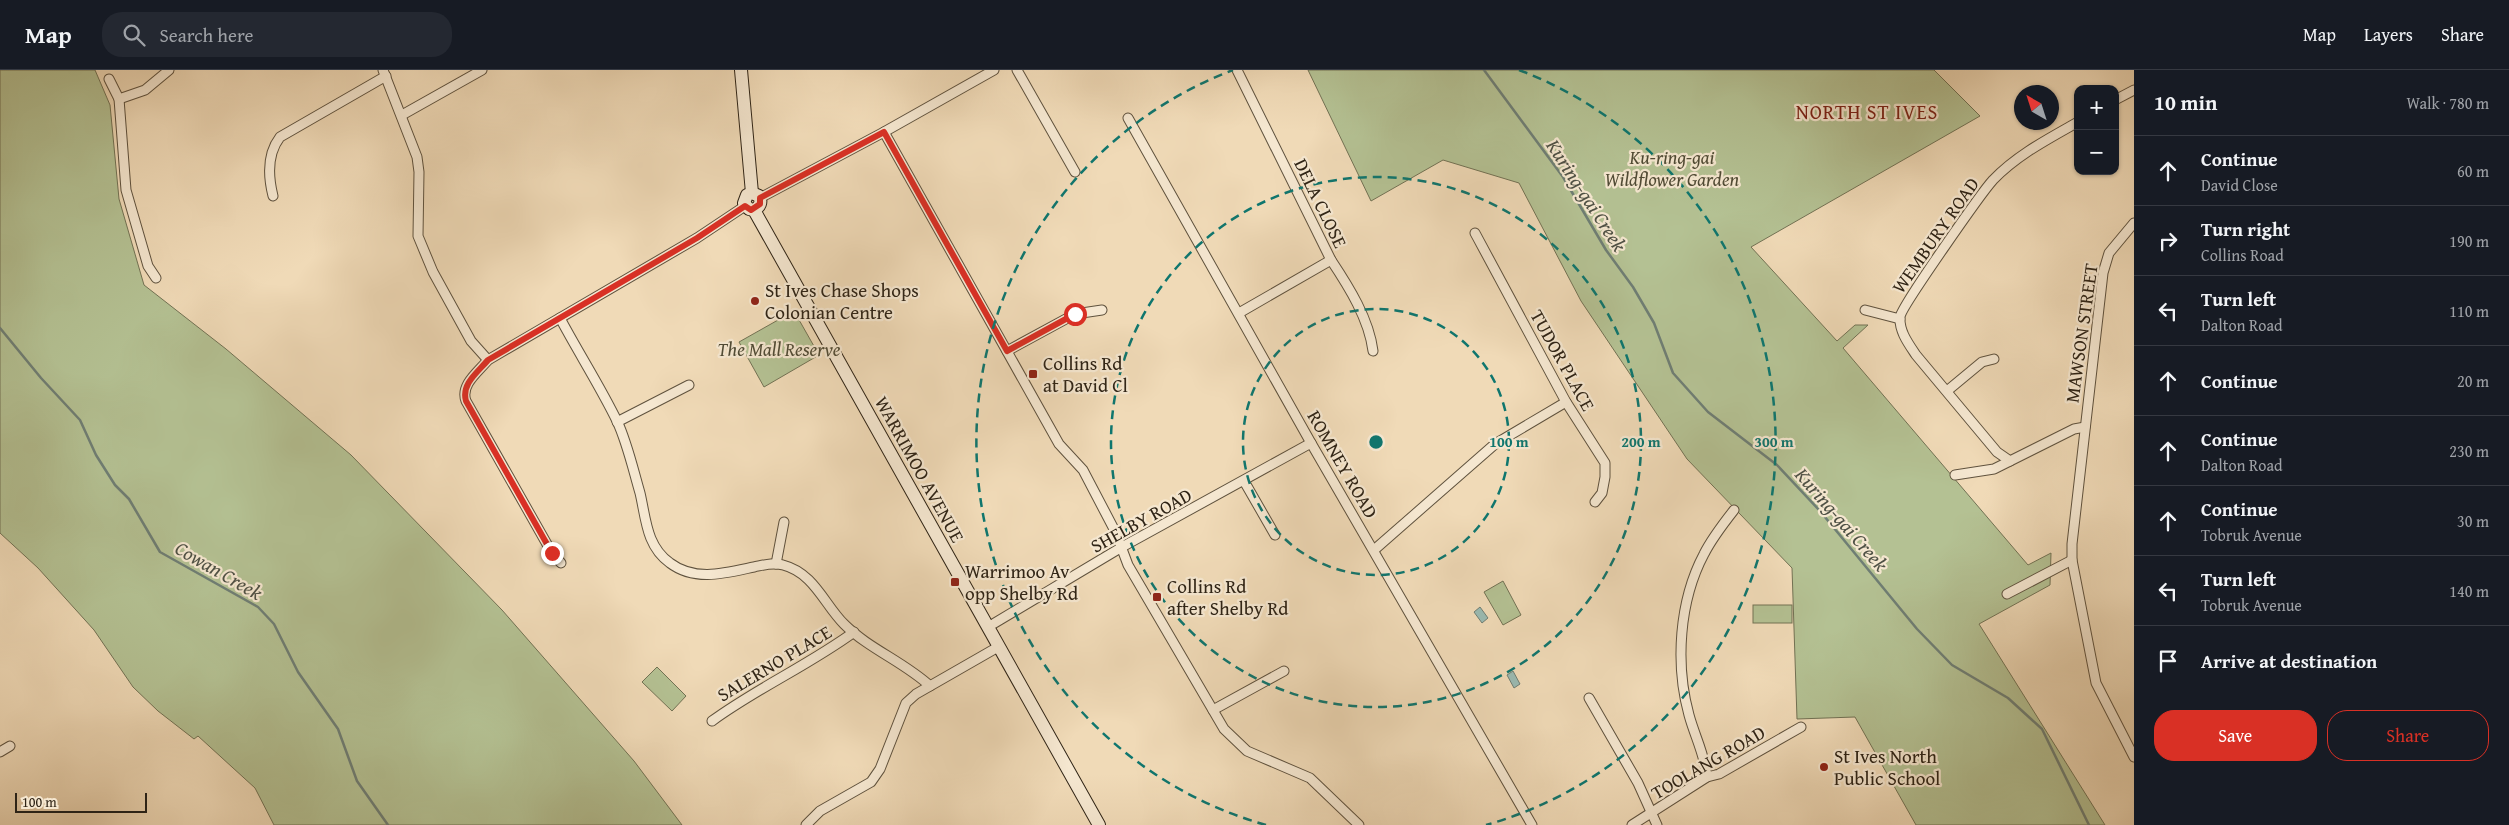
<!DOCTYPE html>
<meta charset="utf-8">
<style>
body{margin:0;font-family:"Gentium Book Plus",serif;background:#242831;color:#f1f3f6}
.controls{position:absolute;right:15px;top:15px;display:grid;overflow:hidden;border-radius:10px;box-shadow:0 1px 4px #0004}
.controls button{width:45px;height:45px;display:grid;place-items:center;padding:0;border:0;border-bottom:1px solid #363941;background:#171b24;color:#f1f3f6;font:25px sans-serif}
.compass{position:absolute;left:2014px;top:15px;width:45px;height:45px;border-radius:50%;background:#171b24;box-shadow:0 1px 4px #0004;rotate:321deg}
.scale{position:absolute;left:15px;bottom:12px;width:132px;box-sizing:border-box;padding-left:5px;border:2px solid #2f2416;border-top:0;font-size:14px;line-height:18px;white-space:nowrap;color:#2f2416;-webkit-text-stroke:4px #f5e7d0;paint-order:stroke}
.stop{position:absolute;width:15px;height:15px;margin:-11px;border:4px solid #d93025;border-radius:50%;background:#fff}
.stop.end{background:#d93025;border-color:#fff;box-shadow:0 1px 5px #0008}
.list{margin:0;padding:0;list-style:none}
h2{display:flex;justify-content:space-between;align-items:center;height:65px;margin:0;padding:0 20px;font-size:21px}
h2 small{font-size:16px;font-weight:400;color:#9ea1a6}
.list li{display:grid;grid-template-columns:32px 1fr auto;gap:15px;align-items:center;box-sizing:border-box;height:70px;padding:0 20px;border-top:1px solid #363941}
.list b{display:block;font-size:19px;white-space:nowrap}
.list p{margin:0;font-size:16px;white-space:nowrap;color:#9ea1a6}
.list em{font-size:16px;font-style:normal;color:#9ea1a6}
.actions{display:flex;gap:10px;padding:15px 20px}
.actions a{flex:1;padding:11px 0;border:1px solid #d93025;border-radius:20px;text-align:center;font-size:18px;color:#d93025}
.actions .main{background:#d93025;color:#fff}
.icon{flex:none;width:28px;height:28px;fill:none;stroke:currentColor;stroke-width:2;stroke-linecap:round;stroke-linejoin:round}
.map{position:relative;flex:none;width:2134px;height:755px;overflow:hidden}
header{display:flex;align-items:center;gap:30px;box-sizing:border-box;height:70px;padding:0 25px;background:#171b24;border-bottom:1px solid #363941}
header strong{font-size:24px}
nav{display:flex;gap:28px;margin-inline-start:auto;font-size:18px}
.search{width:350px;height:45px;background:#242831;display:flex;align-items:center;gap:12px;box-sizing:border-box;padding:0 18px;border-radius:20px;color:#9ea1a6;font-size:19px}
main{display:flex}
aside{flex:1;background:#171b24}
.map>svg:first-child{display:block}
</style>
<header>
<strong>Map</strong>
<div class="search"><svg class="icon" aria-label="search" viewBox="0 0 24 24"><circle cx="10" cy="10" r="6"/><path d="M15 15l6 6"/></svg>Search here</div>
<nav><a>Map</a><a>Layers</a><a>Share</a></nav>
</header>
<main>
<div class="map">
<svg width="2134" height="755" viewBox="0 0 2134 755">
<rect width="100%" height="100%" fill="#f0dab7"/>
<filter id="stains"><feTurbulence type="fractalNoise" baseFrequency=".004" numOctaves="4"/><feColorMatrix values="0 0 0 0 .2 0 0 0 0 .09 0 0 0 0 .02 0 0 0 .5 -.17"/></filter>
<radialGradient id="worn" r=".72"><stop offset=".6" stop-color="#630" stop-opacity="0"/><stop offset="1" stop-color="#630" stop-opacity=".3"/></radialGradient>
<g fill="#b4c193" stroke="#727254">
<path d="M 0,0 L 95,0 L 110,35 L 119,129 L 144,215 L 226,279 L 351,385 L 502,540 L 634,691 L 682,755 L 274,755 L 255,718 L 198,666 L 194,669 L 158,641 L 133,617 L 94,560 L 38,498 L 0,463 Z"/>
<path d="M 1308,0 L 1934,0 L 1980,46 L 1751,177 L 1837,271 L 1855,255 L 1868,255 L 1843,278 L 2028,495 L 2051,483 L 2050,515 L 1979,554 L 2105,755 L 1916,755 L 1855,647 L 1797,649 L 1792,498 L 1687,389 L 1581,231 L 1519,113 L 1443,90 L 1371,131 Z"/>
<path d="M 794,241 L 819,285 L 764,317 L 739,272 Z"/>
<path d="M 1503,511 L 1521,545 L 1503,555 L 1484,522 Z"/>
<rect x="1753" y="535" width="39" height="18"/>
<path d="M 657,597 L 686,626 L 672,641 L 642,612 Z"/>
</g>
<g fill="#9abab2" stroke="#6f7e74">
<path d="M 1480,537 L 1488,548 L 1482,553 L 1474,542 Z"/>
<path d="M 1513,601 L 1520,614 L 1514,618 L 1507,605 Z"/>
</g>
<g fill="none" stroke-linecap="round" stroke-linejoin="round">
<g stroke="#6f7e74" stroke-width="2.5">
<path d="M 1484,0 L 1563,107 L 1606,180 L 1633,217 L 1654,253 L 1673,303 L 1708,342 L 1777,395 L 1820,441 L 1917,559 L 1952,595 L 2008,628 L 2042,659 L 2089,755"/>
<path d="M 0,258 L 41,308 L 80,350 L 96,385 L 115,415 L 129,429 L 160,482 L 258,537 L 274,554 L 298,602 L 338,659 L 357,711 L 388,755"/>
</g>
<g stroke="#5f523e" stroke-width="11">
<g id="street">
<path d="M 383,0 L 417,87 L 419,102 L 418,166 L 433,202 L 471,271 L 488,290"/>
<path d="M 1017,0 L 1075,102"/>
<path d="M 1237,0 L 1331,190 C 1349,217 1369,249 1373,281"/>
<path d="M 109,9 L 119,29 L 126,120 L 148,196 L 156,208"/>
<path d="M 119,29 L 145,20 L 169,0"/>
<path d="M 2115,30 L 2134,20"/>
<path d="M 402,45 L 482,0"/>
<path d="M 1128,48 L 1311,373 L 1532,755"/>
<path d="M 884,62 L 1059,374 L 1083,400 L 1116,463 L 1128,495 L 1224,659 L 1247,681 L 1310,708 L 1359,755"/>
<path d="M 273,126 C 268,106 267,84 280,67 L 386,6"/>
<path d="M 760,128 L 884,62 L 994,0"/>
<path d="M 2134,153 L 2109,183 L 2103,203 L 2072,474 L 2072,490 L 2096,613 L 2134,687"/>
<path d="M 1475,163 L 1566,332 L 1605,393 L 1605,407 L 1602,423 L 1595,432"/>
<path d="M 1865,240 L 1900,249"/>
<path d="M 1239,243 L 1331,190"/>
<path d="M 560,248 C 578,282 600,316 617,351 C 627,372 633,399 640,423 C 646,448 646,476 670,493 C 695,512 726,503 754,497 C 764,495 773,492 783,495 C 814,503 824,534 844,554 C 869,579 904,592 930,616"/>
<path d="M 1007,281 L 1075,244 L 1102,240"/>
<path d="M 1947,321 L 1982,292 L 1994,289"/>
<path d="M 617,352 L 689,315"/>
<path d="M 2010,391 L 1997,382 L 1916,285 C 1908,273 1899,261 1900,247 C 1901,237 1982,122 1993,110 C 2017,85 2048,69 2078,52"/>
<path d="M 1955,405 L 1994,399 L 2074,359 L 2085,357"/>
<path d="M 1244,411 L 1275,465"/>
<path d="M 1374,480 L 1495,374 L 1566,332"/>
<path d="M 561,493 L 552,483 L 466,331 C 460,315 478,302 488,290 L 697,168 L 745,136"/>
<path d="M 776,494 L 784,452"/>
<path d="M 2007,524 L 2072,490"/>
<path d="M 988,557 L 1122,477 L 1311,373"/>
<path d="M 1589,628 L 1638,713 L 1657,755"/>
<path d="M 1213,640 L 1284,601"/>
<path d="M 712,651 C 757,618 809,595 854,562"/>
<path d="M 0,682 L 10,676"/>
<path d="M 1707,707 C 1705,685 1695,667 1689,645 C 1675,594 1679,531 1704,484 C 1712,468 1723,454 1734,440"/>
<path d="M 806,755 L 820,741 L 871,712 L 880,699 L 906,633 L 916,624 L 998,577"/>
<path d="M 1632,755 L 1707,707 L 1719,704 L 1801,657"/>
</g>
</g>
<g stroke="#2f2416" stroke-width="14">
<g id="secondary">
<path d="M 741,0 L 752,123"/>
<path d="M 752,123 L 747,125 L 744,133 L 749,139 L 754,140"/>
<path d="M 752,123 L 759,126 C 762,132 760,137 754,140"/>
<path d="M 754,140 L 1099,755"/>
</g>
</g>
<use href="#street" stroke="#f5e7d0" stroke-width="9"/>
<use href="#secondary" stroke="#f5e7d0" stroke-width="12"/>
</g>
<g fill="none" stroke-linecap="round" stroke-linejoin="round">
<path stroke="#d93025" stroke-width="6" d="M 552,483 L 466,331 C 461,314 478,302 488,290 L 697,168 L 745,136 L 751,140 L 760,134 L 760,128 L 884,62 L 1007,281 L 1075,244"/>
</g>
<g fill="none" stroke="#0f766e" stroke-width="2.5" stroke-dasharray="9 6">
<circle cx="1376" cy="372" r="133"/>
<circle cx="1376" cy="372" r="265"/>
<path d="M1266 755A398 398 0 0 1 1233 0M1519 0A398 398 0 0 1 1486 755"/>
</g>
<g fill="#8f2418" stroke="#f5e7d0" stroke-width="2">
<circle cx="755" cy="231" r="5"/>
<rect x="1028" y="299" width="10" height="10" rx="2.5"/>
<rect x="950" y="507" width="10" height="10" rx="2.5"/>
<rect x="1152" y="522" width="10" height="10" rx="2.5"/>
<circle cx="1824" cy="697" r="5"/>
</g>
<g text-anchor="middle" dominant-baseline="central" stroke-width="4.5" stroke-linejoin="round" paint-order="stroke">
<g font-size="19" font-style="italic" fill="#504b35" stroke="#f5e7d0">
<text x="1672" y="87">Ku-ring-gai<tspan x="1672" dy="22">Wildflower Garden</tspan></text>
<text x="779" y="279">The Mall Reserve</text>
</g>
<g font-size="19" fill="#2f2416" stroke="#f5e7d0">
<text transform="translate(1321 133) rotate(64)">DELA CLOSE</text>
<text transform="translate(1935 165) rotate(-55)">WEMBURY ROAD</text>
<text transform="translate(2081 263) rotate(-82)">MAWSON STREET</text>
<text transform="translate(1563 290) rotate(61)">TUDOR PLACE</text>
<text transform="translate(1343 394) rotate(60)">ROMNEY ROAD</text>
<text transform="translate(920 399) rotate(61)">WARRIMOO AVENUE</text>
<text transform="translate(1141 450) rotate(-29)">SHELBY ROAD</text>
<text transform="translate(774 593) rotate(-31)">SALERNO PLACE</text>
<text transform="translate(1708 692) rotate(-30)">TOOLANG ROAD</text>
</g>
<g font-size="19" fill="#2f2416" stroke="#f5e7d0" text-anchor="start">
<text x="765" y="220">St Ives Chase Shops<tspan x="765" dy="22">Colonian Centre</tspan></text>
<text x="1043" y="293">Collins Rd<tspan x="1043" dy="22">at David Cl</tspan></text>
<text x="965" y="501">Warrimoo Av<tspan x="965" dy="22">opp Shelby Rd</tspan></text>
<text x="1167" y="516">Collins Rd<tspan x="1167" dy="22">after Shelby Rd</tspan></text>
<text x="1834" y="686">St Ives North<tspan x="1834" dy="22">Public School</tspan></text>
</g>
<g font-size="20" letter-spacing="1" fill="#7a1f14" stroke="#f5e7d0">
<text x="1867" y="41">NORTH ST IVES</text>
</g>
<g font-size="20" font-style="italic" fill="#4f5145" stroke="#f5e7d0">
<text transform="translate(1587 125) rotate(57)">Kuring-gai Creek</text>
<text transform="translate(1842 449) rotate(49)">Kuring-gai Creek</text>
<text transform="translate(219 500) rotate(30)">Cowan Creek</text>
</g>
</g>
<circle cx="1376" cy="372" r="8" fill="#0f766e" stroke="#f5e7d0" stroke-width="2.5"/>
<g font-size="15" text-anchor="middle" font-weight="bold" fill="#0f766e" stroke="#f5e7d0" stroke-width="4.5" stroke-linejoin="round" paint-order="stroke">
<text x="1509" y="377">100 m</text>
<text x="1641" y="377">200 m</text>
<text x="1774" y="377">300 m</text>
</g>
<rect width="100%" height="100%" filter="url(#stains)"/>
<rect width="100%" height="100%" fill="url(#worn)"/>
</svg>
<div class="controls">
<button>+</button>
<button>−</button>
</div>
<svg class="compass" viewBox="-18 -18 36 36"><path d="M0-13l5 13h-10z" fill="#e53935"/><path d="M0 13l5-13h-10z" fill="#9ea1a6"/></svg>
<div class="scale">100 m</div>
<div class="stop" style="left:1075px;top:244px"></div>
<div class="stop end" style="left:552px;top:483px"></div>
</div>
<aside>
<h2>10 min<small>Walk · 780 m</small></h2>
<ul class="list">
<li><svg class="icon" aria-label="ahead" viewBox="0 0 24 24"><path d="M12 20V5M6 11l6-6 6 6"/></svg><div><b>Continue</b><p>David Close</p></div><em>60 m</em></li>
<li><svg class="icon" aria-label="right" viewBox="0 0 24 24"><path d="M7 20v-9h11M14 6l5 5-5 5"/></svg><div><b>Turn right</b><p>Collins Road</p></div><em>190 m</em></li>
<li><svg class="icon" aria-label="left" viewBox="0 0 24 24"><path d="M17 20v-9H6M10 6l-5 5 5 5"/></svg><div><b>Turn left</b><p>Dalton Road</p></div><em>110 m</em></li>
<li><svg class="icon" aria-label="ahead" viewBox="0 0 24 24"><path d="M12 20V5M6 11l6-6 6 6"/></svg><div><b>Continue</b></div><em>20 m</em></li>
<li><svg class="icon" aria-label="ahead" viewBox="0 0 24 24"><path d="M12 20V5M6 11l6-6 6 6"/></svg><div><b>Continue</b><p>Dalton Road</p></div><em>230 m</em></li>
<li><svg class="icon" aria-label="ahead" viewBox="0 0 24 24"><path d="M12 20V5M6 11l6-6 6 6"/></svg><div><b>Continue</b><p>Tobruk Avenue</p></div><em>30 m</em></li>
<li><svg class="icon" aria-label="left" viewBox="0 0 24 24"><path d="M17 20v-9H6M10 6l-5 5 5 5"/></svg><div><b>Turn left</b><p>Tobruk Avenue</p></div><em>140 m</em></li>
<li><svg class="icon" aria-label="arrive" viewBox="0 0 24 24"><path d="M6 21V4h12l-3 4 3 4H6"/></svg><div><b>Arrive at destination</b></div></li>
</ul>
<div class="actions"><a class="main">Save</a><a>Share</a></div>
</aside>
</main>
